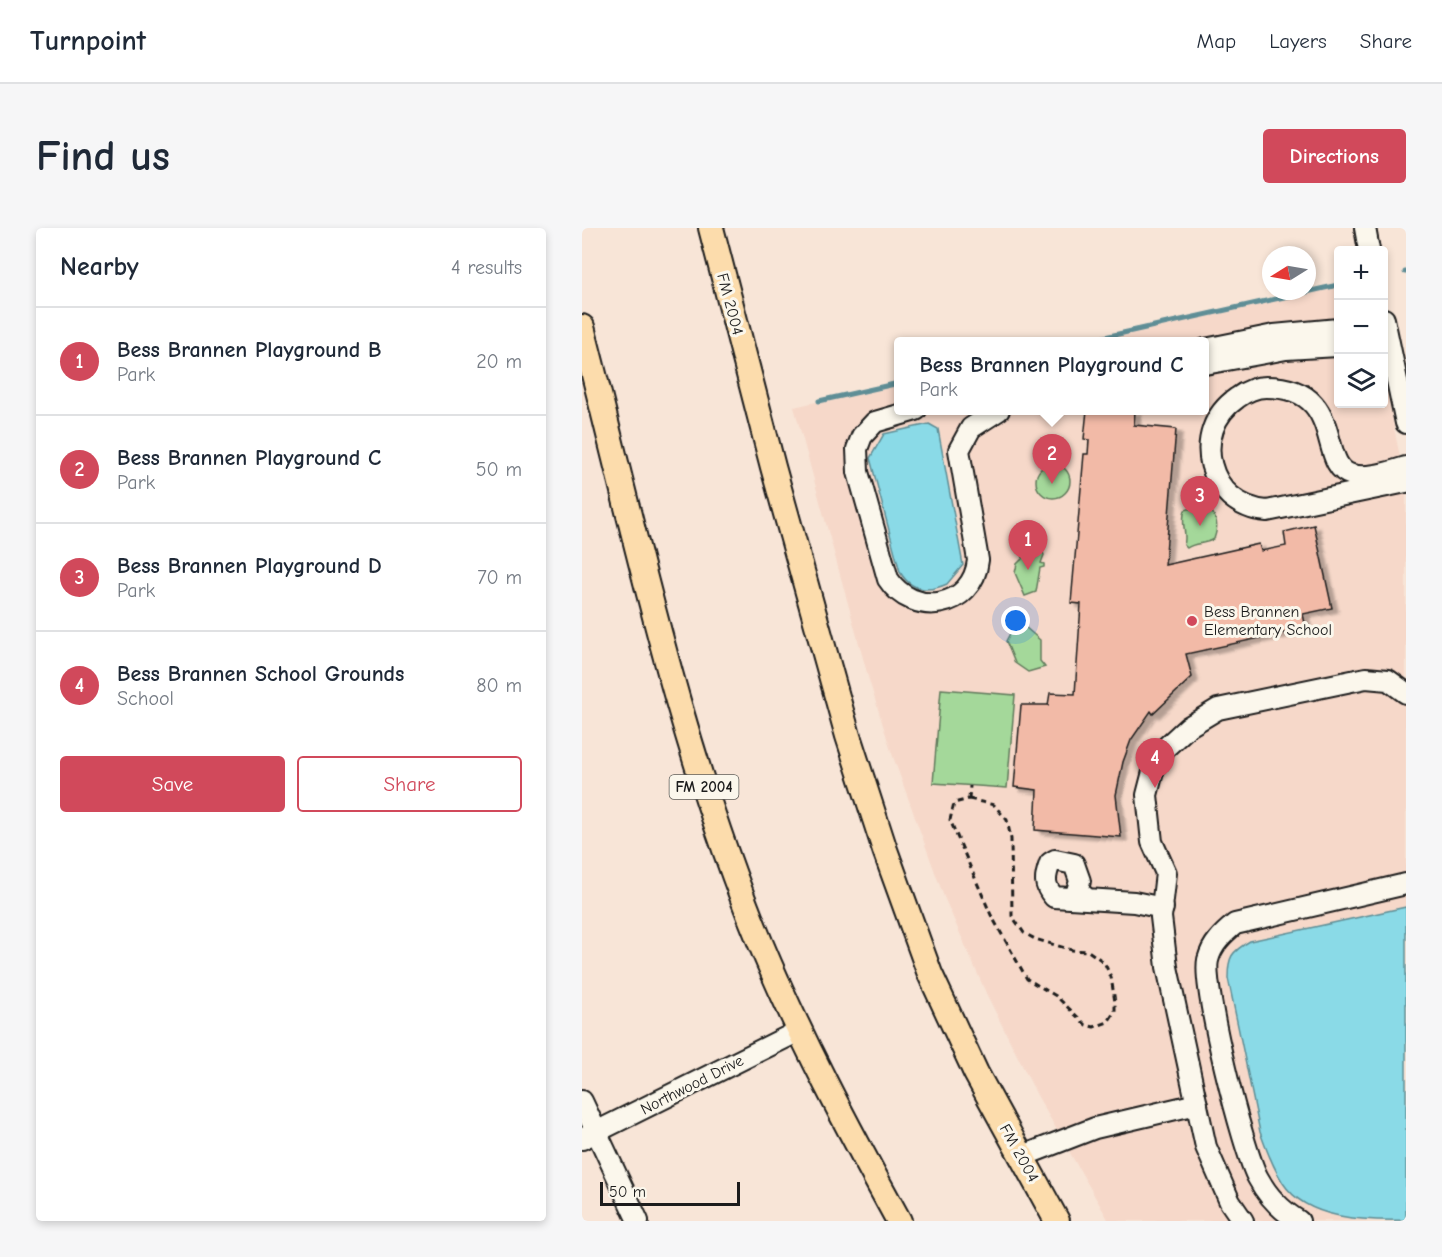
<!DOCTYPE html>
<meta charset="utf-8">
<style>
body{margin:0;font-family:"Comic Neue",sans-serif;background:#f6f6f7;color:#1f2937}
.controls{position:absolute;right:18px;top:18px;display:grid;overflow:hidden;border-radius:6px;box-shadow:0 3px 9px #0003}
.controls button{width:54px;height:54px;display:grid;place-items:center;padding:0;border:0;border-bottom:2px solid #e0e1e3;background:#fff;color:#1f2937;font:30px sans-serif}
.compass{position:absolute;left:680px;top:18px;width:54px;height:54px;border-radius:50%;background:#fff;box-shadow:0 3px 9px #0003;rotate:259deg}
.scale{position:absolute;left:18px;bottom:15px;width:140px;box-sizing:border-box;padding-left:6px;border:3px solid #1c1c1c;border-top:0;font-size:16px;line-height:21px;white-space:nowrap;color:#1c1c1c;-webkit-text-stroke:4px #fbf7ec;paint-order:stroke}
.you{position:absolute;left:434px;top:393px;width:21px;height:21px;margin:-15px;border:4px solid #fff;border-radius:50%;background:#1a73e8;box-shadow:0 0 0 9px #1a73e833}
.badge{display:grid;place-items:center;width:39px;height:39px;border-radius:50%;background:#d1495b;color:#fff;font-size:20px;font-weight:700}
.pin{position:absolute;translate:-50% -50px;filter:drop-shadow(0 2px 3px #0008)}
.pin::after{content:'';position:absolute;top:32px;width:21px;height:18px;background:inherit;clip-path:polygon(0 0,100% 0,50% 100%)}
.popup{position:absolute;left:312px;top:109px;width:315px;height:78px;box-sizing:border-box;display:grid;place-content:center;border-radius:6px;background:#fff;filter:drop-shadow(0 2px 4px #0005);font-size:20px;white-space:nowrap;color:#747a83}
.popup b{font-size:22px;color:#1f2937}
.popup::after{content:'';position:absolute;left:50%;top:100%;margin-left:-12px;border:12px solid transparent;border-top-color:#fff}
.list{margin:0;padding:0;list-style:none}
h2{display:flex;justify-content:space-between;align-items:center;height:78px;margin:0;padding:0 24px;font-size:26px}
h2 small{font-size:20px;font-weight:400;color:#747a83}
.list li{display:grid;grid-template-columns:39px 1fr auto;gap:18px;align-items:center;box-sizing:border-box;height:108px;padding:0 24px;border-top:2px solid #e0e1e3}
.list b{display:block;font-size:22px;white-space:nowrap}
.list p{margin:0;font-size:20px;white-space:nowrap;color:#747a83}
.list em{font-size:20px;font-style:normal;color:#747a83}
.actions{display:flex;gap:12px;padding:18px 24px}
.actions a{flex:1;padding:14px 0;border:2px solid #d1495b;border-radius:6px;text-align:center;font-size:21px;color:#d1495b}
.actions .main{background:#d1495b;color:#fff}
.icon{flex:none;width:33px;height:33px;fill:none;stroke:currentColor;stroke-width:2;stroke-linecap:round;stroke-linejoin:round}
.map{position:relative;flex:none;width:824px;height:993px;overflow:hidden;border-radius:6px}
header{display:flex;align-items:center;gap:36px;box-sizing:border-box;height:84px;padding:0 30px;background:#fff;border-bottom:2px solid #e0e1e3}
header strong{font-size:28px}
nav{display:flex;gap:33px;margin-inline-start:auto;font-size:21px}
.intro{display:flex;align-items:center;justify-content:space-between;box-sizing:border-box;height:144px;padding:0 36px}
h1{margin:0;font-size:42px}
.button{padding:15px 27px;border-radius:6px;background:#d1495b;color:#fff;font-size:21px;font-weight:700}
main{display:flex;gap:36px;padding:0 36px}
aside{flex:1;background:#fff;border-radius:6px;box-shadow:0 3px 9px #0003}
.map>svg:first-child{display:block}
</style>
<header>
<strong>Turnpoint</strong>
<nav><a>Map</a><a>Layers</a><a>Share</a></nav>
</header>
<div class="intro"><h1>Find us</h1><a class="button">Directions</a></div>
<main>
<aside>
<h2>Nearby<small>4 results</small></h2>
<ul class="list">
<li><span class="badge">1</span><div><b>Bess Brannen Playground B</b><p>Park</p></div><em>20 m</em></li>
<li><span class="badge">2</span><div><b>Bess Brannen Playground C</b><p>Park</p></div><em>50 m</em></li>
<li><span class="badge">3</span><div><b>Bess Brannen Playground D</b><p>Park</p></div><em>70 m</em></li>
<li><span class="badge">4</span><div><b>Bess Brannen School Grounds</b><p>School</p></div><em>80 m</em></li>
</ul>
<div class="actions"><a class="main">Save</a><a>Share</a></div>
</aside>
<div class="map">
<svg width="824" height="993" viewBox="0 0 824 993">
<defs>
<filter id="shadow"><feDropShadow dx="6" dy="4" stdDeviation="1.5" flood-color="#0004"/></filter>
</defs>
<rect width="100%" height="100%" fill="#f8e5d7"/>
<filter id="ink" filterUnits="userSpaceOnUse"><feTurbulence type="fractalNoise" baseFrequency=".0167" numOctaves="2"/><feDisplacementMap in="SourceGraphic" scale="12" xChannelSelector="R" yChannelSelector="G"/><feConvolveMatrix kernelMatrix="1 2 1 2 8 2 1 2 1" color-interpolation-filters="sRGB"/></filter>
<g filter="url(#ink)">
<path fill="#f6d8c9" d="M 756,58 L 756,176 L 802,176 L 802,150 L 824,259 L 824,993 L 527,993 L 456,869 L 404,765 L 362,669 L 309,523 L 287,452 L 212,179 L 317,155 L 317,182 L 623,182 L 623,113 L 505,113 Z"/>
<g fill="#a4d89a" stroke="#607a5b" stroke-width="1.5">
<circle cx="471" cy="253" r="17"/>
<path d="M 617,278 L 627,279 C 635,291 637,297 632,311 C 623,317 613,314 605,320 L 602,317 C 606,305 598,296 603,282 Z"/>
<path d="M 445,314 L 457,316 L 462,327 L 459,335 L 462,336 L 462,339 L 458,340 L 454,364 L 443,368 L 433,345 L 435,336 L 441,330 L 440,320 Z"/>
<path d="M 432,398 L 443,399 L 458,412 L 458,433 L 463,439 L 446,444 L 433,435 L 424,413 Z"/>
<path d="M 359,461 L 433,467 L 425,560 L 351,555 Z"/>
</g>
<g fill="#8adae7" stroke="#5e8e96" stroke-width="1.5">
<path d="M 347,196 L 356,201 L 381,337 L 365,356 C 345,365 329,363 318,344 L 288,230 L 302,206 Z"/>
<path d="M 824,679 L 824,992 C 784,993 725,992 701,955 C 691,939 684,921 678,904 L 646,750 C 646,729 649,724 668,713 Z"/>
</g>
<g fill="none" stroke-linecap="round" stroke-linejoin="round">
<g stroke="#5e8e96" stroke-width="5">
<path d="M 823,44 L 824,44"/>
<path d="M 505,113 L 756,57"/>
<path d="M 237,173 L 317,155"/>
</g>
</g>
<path fill="#f2baa7" stroke="#1c1c1c" stroke-width="1.5" filter="url(#shadow)" d="M 505,182 L 553,183 L 552,197 L 594,201 L 583,337 L 677,316 L 679,323 L 704,318 L 702,304 L 732,297 L 750,380 L 721,386 L 724,400 L 604,426 L 610,449 L 571,486 L 569,483 L 549,512 L 541,534 L 534,567 L 539,609 L 453,602 L 455,562 L 432,559 L 439,477 L 466,477 L 468,465 L 493,466 L 499,376 L 489,375 L 502,226 L 506,226 L 507,212 L 502,211 Z"/>
<g fill="none" stroke-linecap="round" stroke-linejoin="round">
<g stroke="#1c1c1c" stroke-width="24">
<g id="minor">
<path d="M 783,0 L 787,22"/>
<path d="M 802,91 L 824,195"/>
<path d="M 623,121 L 692,107 L 756,101"/>
<path d="M 623,136 L 704,121 L 756,118"/>
<path d="M 334,182 L 293,194 L 280,208 L 275,221 L 276,244 L 306,351 C 331,390 391,381 396,332 L 377,222 L 389,200 L 417,182"/>
<path d="M 824,239 C 808,244 787,251 770,247 C 734,238 765,159 684,159 C 674,159 663,164 655,170 C 607,203 625,278 685,283 L 824,254"/>
<path d="M 506,671 L 495,663 L 498,653 L 492,636 L 473,632 L 468,635 C 463,649 461,657 472,669 L 552,674 L 581,680"/>
<path d="M 0,873 L 56,993"/>
<path d="M 0,911 L 219,802"/>
<path d="M 438,929 L 513,900 L 615,876"/>
<path d="M 661,993 L 648,974 L 624,919 L 585,739 L 579,689 L 584,645 L 570,614 L 565,567 L 573,536 L 582,521 L 606,499 L 636,481 L 784,450 L 806,452 L 824,465"/>
<path d="M 717,993 C 700,983 685,967 676,950 C 661,923 620,759 626,732 C 630,716 641,706 653,696 L 824,656"/>
</g>
</g>
<g stroke="#1c1c1c" stroke-width="28">
<g id="major">
<path d="M 129,0 L 191,239 L 266,508 L 303,622 L 348,746 L 394,845 L 475,993"/>
<path d="M 0,99 C 53,305 97,517 178,714 C 218,810 267,902 317,993"/>
</g>
</g>
<g stroke="#1c1c1c" stroke-width="3" stroke-dasharray="6 4.5" stroke-linecap="butt">
<path d="M 387,571 L 412,577 L 425,592 L 429,611 L 430,688 L 442,705 L 453,711 L 490,722 L 506,723 L 522,734 L 529,749 L 533,774 L 533,783 L 526,794 L 512,799 L 504,797 L 474,768 L 445,751 L 409,687 L 368,592 L 372,575 Z"/>
<path d="M 387,571 L 388,558"/>
</g>
<use href="#minor" stroke="#fbf7ec" stroke-width="20"/>
<use href="#major" stroke="#fcdcac" stroke-width="24"/>
</g>
</g>
<circle fill="#d1495b" stroke="#fbf7ec" stroke-width="2" cx="610" cy="393" r="6"/>
<g text-anchor="middle" dominant-baseline="central" stroke-width="6" stroke-linejoin="round" paint-order="stroke">
<rect fill="#fbf7ec" stroke="#5f5e5a" stroke-width="1.5" x="87.5" y="547" width="69" height="24" rx="4.5"/>
<g font-size="15" font-weight="bold" fill="#1c1c1c">
<text x="122" y="559">FM 2004</text>
</g>
<g font-size="16" fill="#1c1c1c" stroke="#fbf7ec">
<text transform="translate(148 76) rotate(75)">FM 2004</text>
<text transform="translate(110 857) rotate(-27)">Northwood Drive</text>
<text transform="translate(437 925) rotate(61)">FM 2004</text>
</g>
<g font-size="16" fill="#1c1c1c" stroke="#fbf7ec" text-anchor="start">
<text x="622" y="384">Bess Brannen<tspan x="622" dy="18">Elementary School</tspan></text>
</g>
</g>
</svg>
<div class="controls">
<button>+</button>
<button>−</button>
<button><svg class="icon" aria-label="layers" viewBox="0 0 24 24"><path d="M12 4l9 5-9 5-9-5zM3 14l9 5 9-5"/></svg></button>
</div>
<svg class="compass" viewBox="-18 -18 36 36"><path d="M0-13l5 13h-10z" fill="#e53935"/><path d="M0 13l5-13h-10z" fill="#747a83"/></svg>
<div class="scale">50 m</div>
<div class="you"></div>
<div class="pin badge" style="left:446px;top:342px">1</div>
<div class="pin badge" style="left:470px;top:256px">2</div>
<div class="popup"><b>Bess Brannen Playground C</b>Park</div>
<div class="pin badge" style="left:618px;top:298px">3</div>
<div class="pin badge" style="left:573px;top:560px">4</div>
</div>
</main>
